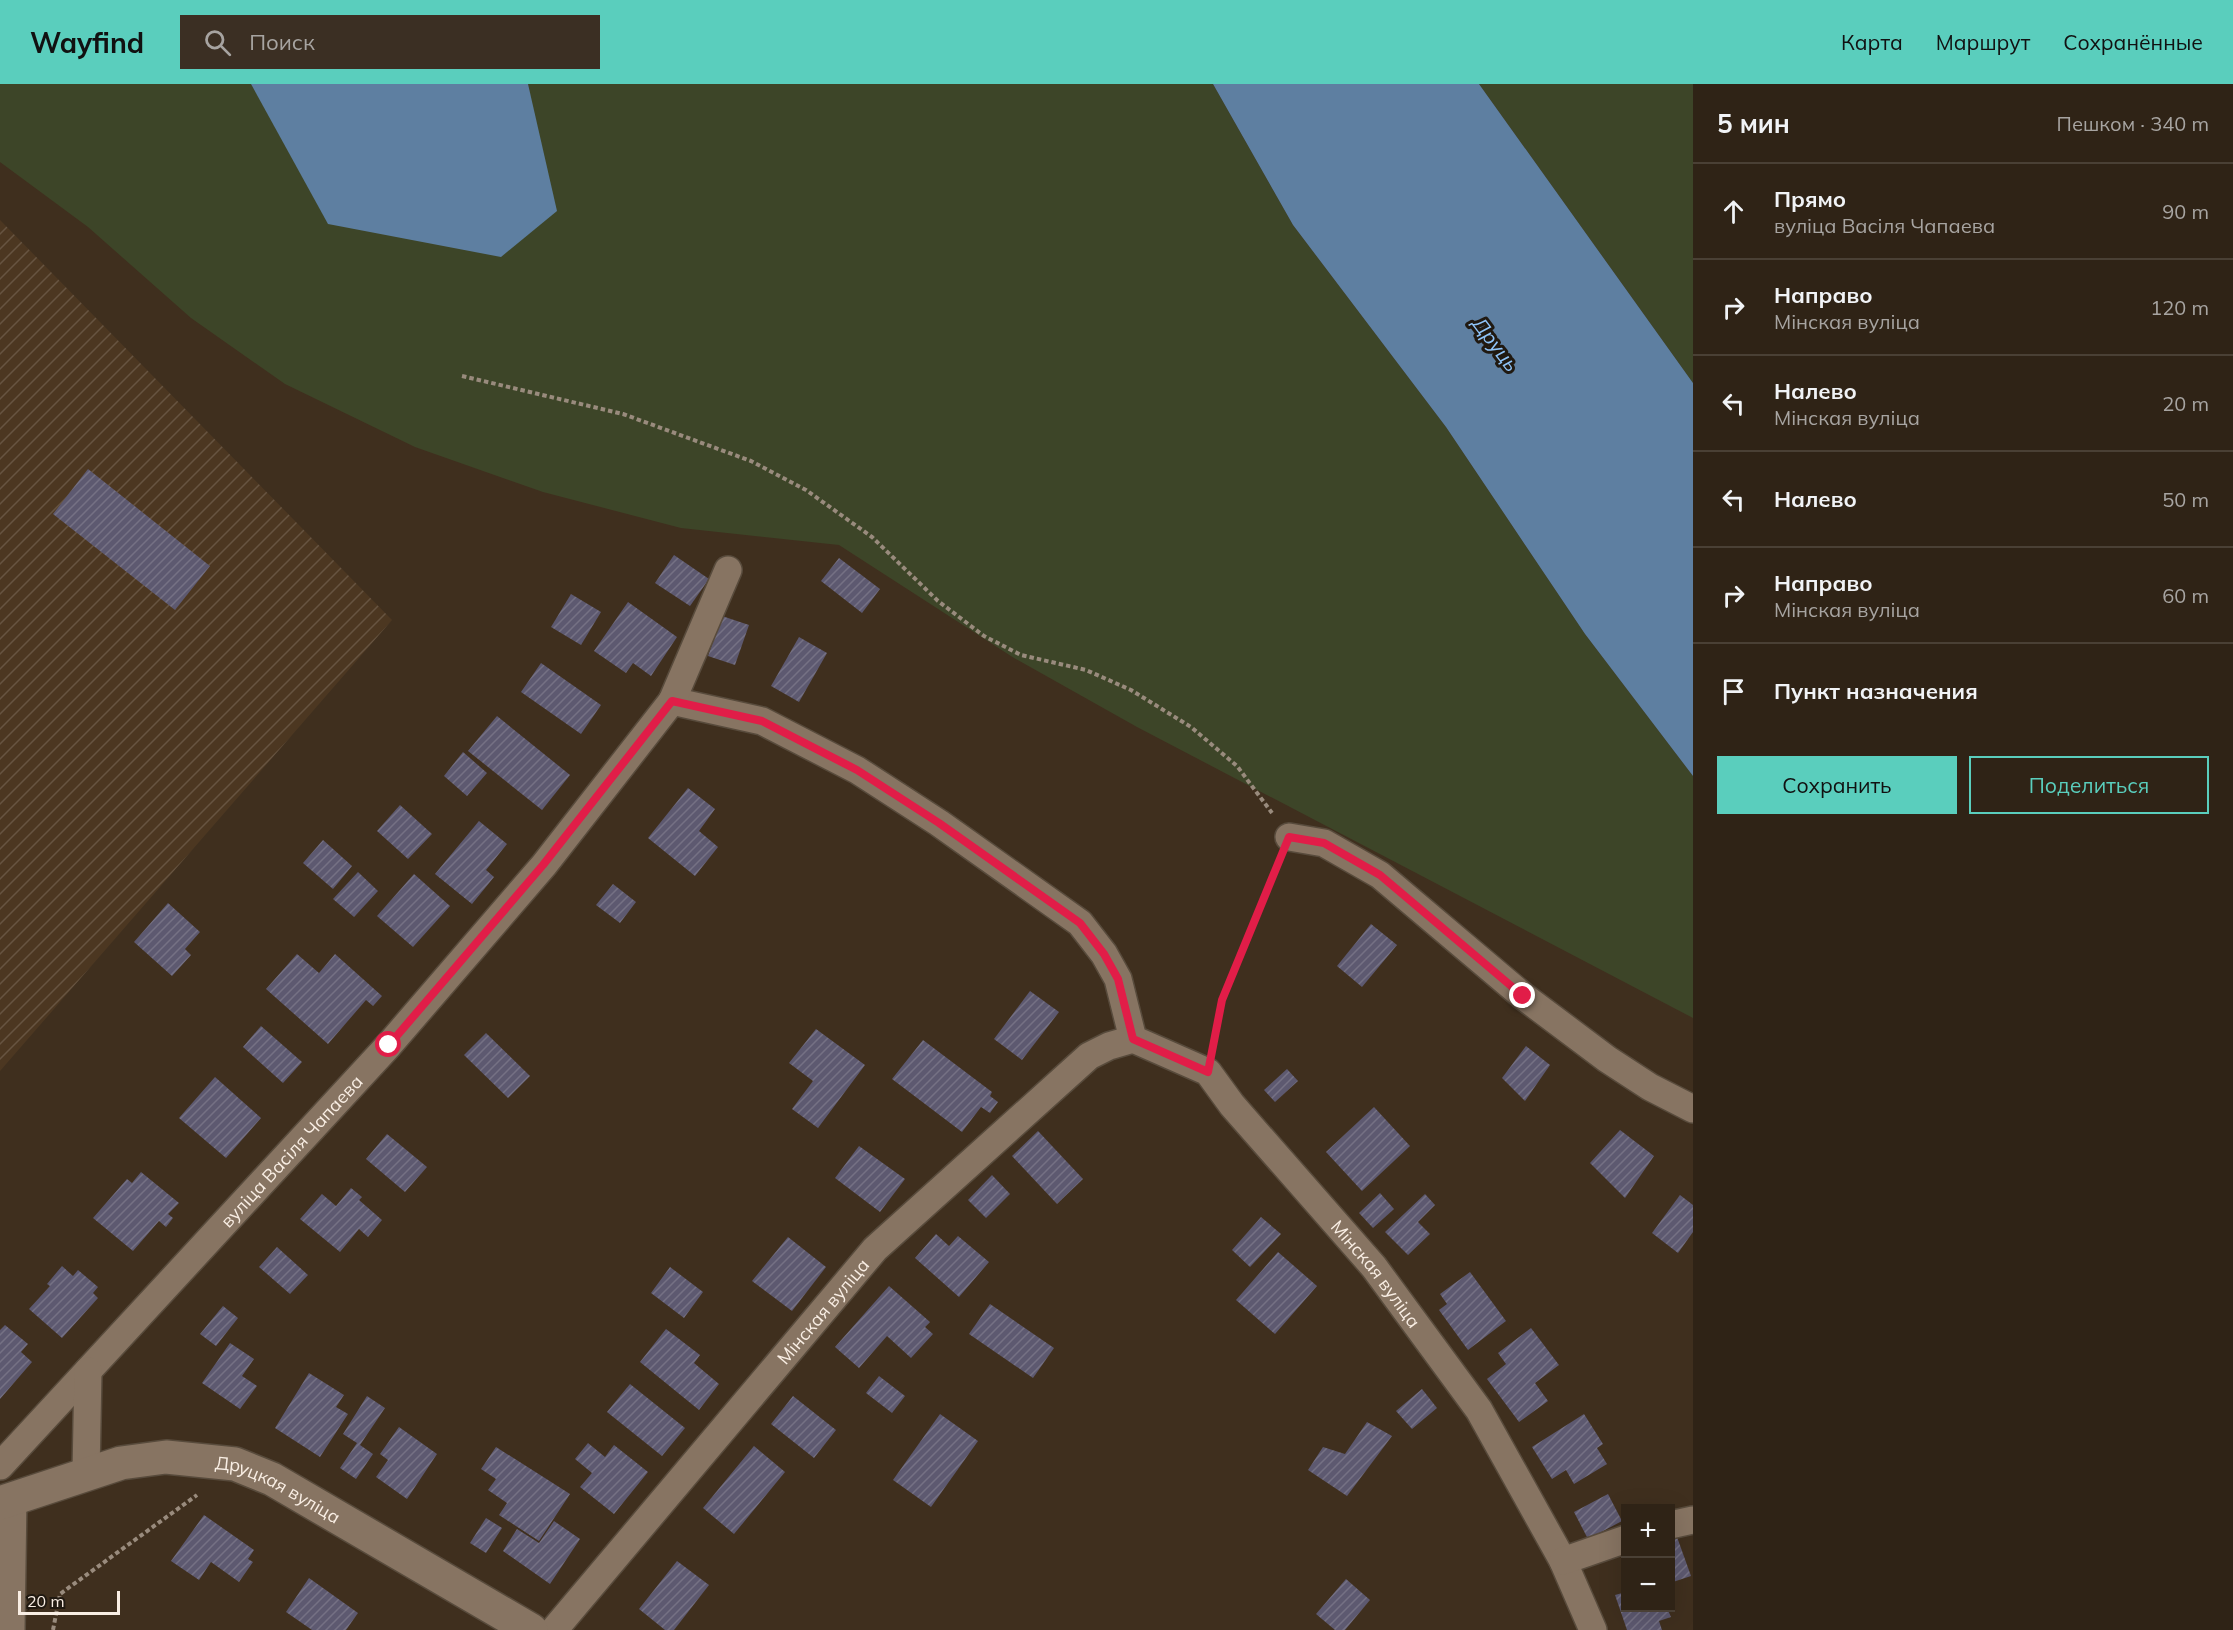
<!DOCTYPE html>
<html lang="ru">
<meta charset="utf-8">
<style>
body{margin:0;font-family:Mulish,sans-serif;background:#3b2f23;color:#f1f3f6}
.controls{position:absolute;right:18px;bottom:18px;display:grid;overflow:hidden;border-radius:0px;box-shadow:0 6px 24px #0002}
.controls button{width:54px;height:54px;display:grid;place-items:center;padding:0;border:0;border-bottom:2px solid #4a4035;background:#2f2316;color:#f1f3f6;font:30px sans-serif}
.scale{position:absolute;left:18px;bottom:15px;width:102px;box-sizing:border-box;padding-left:6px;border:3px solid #f9eee4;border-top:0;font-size:16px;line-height:21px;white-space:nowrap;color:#f9eee4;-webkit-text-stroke:4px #201911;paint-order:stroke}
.stop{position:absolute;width:18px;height:18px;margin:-14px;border:4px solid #e11d48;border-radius:50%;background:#fff}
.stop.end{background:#e11d48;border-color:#fff;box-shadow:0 2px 6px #0008}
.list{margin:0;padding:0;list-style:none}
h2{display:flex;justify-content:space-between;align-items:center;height:78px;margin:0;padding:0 24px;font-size:26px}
h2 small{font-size:20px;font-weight:400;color:#a7a4a1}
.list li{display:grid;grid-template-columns:39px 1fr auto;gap:18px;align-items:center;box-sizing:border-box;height:96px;padding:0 24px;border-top:2px solid #4a4035}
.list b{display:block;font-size:22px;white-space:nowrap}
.list p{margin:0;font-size:20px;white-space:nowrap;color:#a7a4a1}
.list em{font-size:20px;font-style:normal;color:#a7a4a1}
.actions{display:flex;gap:12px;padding:18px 24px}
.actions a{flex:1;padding:14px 0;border:2px solid #5acebd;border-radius:0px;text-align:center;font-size:21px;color:#5acebd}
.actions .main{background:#5acebd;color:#111}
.icon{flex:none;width:33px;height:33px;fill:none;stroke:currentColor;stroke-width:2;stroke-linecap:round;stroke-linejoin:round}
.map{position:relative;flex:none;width:1693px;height:1546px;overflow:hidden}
header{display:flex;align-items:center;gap:36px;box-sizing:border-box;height:84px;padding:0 30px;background:#5acebd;color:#111}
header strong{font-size:28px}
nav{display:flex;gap:33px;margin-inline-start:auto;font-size:21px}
.search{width:420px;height:54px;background:#3b2f23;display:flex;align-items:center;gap:15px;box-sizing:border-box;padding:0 21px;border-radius:0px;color:#a7a4a1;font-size:22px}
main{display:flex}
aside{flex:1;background:#2f2316}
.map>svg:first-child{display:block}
</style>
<header>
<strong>Wayfind</strong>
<div class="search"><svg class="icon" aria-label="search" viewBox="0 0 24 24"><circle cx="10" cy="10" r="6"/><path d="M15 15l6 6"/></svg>Поиск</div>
<nav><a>Карта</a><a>Маршрут</a><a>Сохранённые</a></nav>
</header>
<main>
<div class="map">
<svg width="1693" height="1546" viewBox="0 0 1693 1546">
<defs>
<pattern id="industrial-furrows" width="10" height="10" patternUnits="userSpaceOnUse" patternTransform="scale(1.5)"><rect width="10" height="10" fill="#4c3721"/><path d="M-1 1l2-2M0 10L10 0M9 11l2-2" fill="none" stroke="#675441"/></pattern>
<pattern id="building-hatch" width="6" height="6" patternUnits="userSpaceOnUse" patternTransform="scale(1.5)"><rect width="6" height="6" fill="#5d5970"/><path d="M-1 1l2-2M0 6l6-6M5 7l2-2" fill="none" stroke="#757184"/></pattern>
</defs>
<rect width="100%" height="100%" fill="#3f2f1e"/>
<path fill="url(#industrial-furrows)" d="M 0,136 L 392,536 L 0,987 Z"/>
<g fill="#3d4528">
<path d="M 0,0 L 1213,0 L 1293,141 L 1446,343 L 1585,550 L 1693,692 L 1693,934 L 1137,643 L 1014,574 L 839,461 L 681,444 L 543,408 L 415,363 L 285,300 L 191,234 L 88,143 L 0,78 Z"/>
<path d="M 1479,0 L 1693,0 L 1693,299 Z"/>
</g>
<g fill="#5e7fa1">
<path d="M 251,0 L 528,0 L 557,127 L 501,173 L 328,140 Z"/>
<path d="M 1213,0 L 1479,0 L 1693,299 L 1693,692 L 1585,550 L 1446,343 L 1293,141 Z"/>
</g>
<g fill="url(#building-hatch)">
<path d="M 88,385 L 210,482 L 175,526 L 53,430 Z"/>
<path d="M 674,471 L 709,495 L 690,522 L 655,499 Z"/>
<path d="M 839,474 L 880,505 L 862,529 L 821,497 Z"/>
<path d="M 571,510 L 601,528 L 581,561 L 551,543 Z"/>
<path d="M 628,518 L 677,553 L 651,592 L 633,579 L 626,589 L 594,567 Z"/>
<path d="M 722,532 L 749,541 L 735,581 L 708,572 Z"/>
<path d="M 799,553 L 827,569 L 799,618 L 771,602 Z"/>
<path d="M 541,579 L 601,621 L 581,650 L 521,608 Z"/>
<path d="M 497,632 L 570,691 L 542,726 L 468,667 Z"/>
<path d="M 463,668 L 487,689 L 467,712 L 444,692 Z"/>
<path d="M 688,704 L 715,725 L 699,747 L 718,763 L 695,792 L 648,754 Z"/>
<path d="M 400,721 L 432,750 L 408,775 L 377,747 Z"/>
<path d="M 479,737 L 507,760 L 486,786 L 494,793 L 472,820 L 435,790 Z"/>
<path d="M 323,756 L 352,782 L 333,805 L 303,779 Z"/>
<path d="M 358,788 L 378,807 L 354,833 L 333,815 Z"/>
<path d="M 414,790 L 450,822 L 413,863 L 377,832 Z"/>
<path d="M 613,800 L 636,818 L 620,839 L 596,821 Z"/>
<path d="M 168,819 L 200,848 L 185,865 L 191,871 L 172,892 L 134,858 Z"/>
<path d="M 1371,840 L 1397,861 L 1362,903 L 1337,882 Z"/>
<path d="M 297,870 L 319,889 L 335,870 L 382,912 L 373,922 L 366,916 L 328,960 L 266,905 Z"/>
<path d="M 1030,907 L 1059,928 L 1022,976 L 994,955 Z"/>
<path d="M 261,942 L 302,978 L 283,999 L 243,963 Z"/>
<path d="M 816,945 L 865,981 L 818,1044 L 792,1025 L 813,997 L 789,979 Z"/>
<path d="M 486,949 L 530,992 L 508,1014 L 464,971 Z"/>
<path d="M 923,956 L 992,1008 L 990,1012 L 998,1018 L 990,1029 L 981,1023 L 962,1048 L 892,995 Z"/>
<path d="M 1526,962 L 1550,981 L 1525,1017 L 1502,994 Z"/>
<path d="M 1287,985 L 1298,997 L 1275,1018 L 1264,1006 Z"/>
<path d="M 215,993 L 261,1034 L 226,1074 L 179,1034 Z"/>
<path d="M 1374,1023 L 1410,1062 L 1362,1107 L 1326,1068 Z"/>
<path d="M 1620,1046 L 1654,1072 L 1625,1114 L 1590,1079 Z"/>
<path d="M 1038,1047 L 1083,1095 L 1057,1120 L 1012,1072 Z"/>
<path d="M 387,1050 L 427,1083 L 405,1108 L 366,1075 Z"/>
<path d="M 859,1062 L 905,1095 L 880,1128 L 835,1094 Z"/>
<path d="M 141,1088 L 179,1119 L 168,1130 L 173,1134 L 166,1143 L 159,1137 L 133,1167 L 93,1134 L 127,1095 L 132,1099 Z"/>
<path d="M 992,1091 L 1010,1110 L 986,1134 L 968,1116 Z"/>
<path d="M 351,1104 L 362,1113 L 359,1116 L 382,1136 L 368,1153 L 359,1145 L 340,1168 L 300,1135 L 322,1110 L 336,1122 Z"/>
<path d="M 1380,1109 L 1394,1125 L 1373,1144 L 1359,1129 Z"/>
<path d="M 1425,1110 L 1435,1121 L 1418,1138 L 1430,1150 L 1408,1171 L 1385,1148 Z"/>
<path d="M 1680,1111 L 1693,1121 L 1693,1148 L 1678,1169 L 1652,1149 Z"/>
<path d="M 1261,1133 L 1281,1150 L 1250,1183 L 1232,1166 Z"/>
<path d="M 936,1150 L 949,1162 L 958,1152 L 989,1178 L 959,1213 L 915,1174 Z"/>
<path d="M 788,1153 L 826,1183 L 792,1227 L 752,1197 Z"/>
<path d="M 277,1163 L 308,1191 L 290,1210 L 259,1183 Z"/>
<path d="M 1278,1168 L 1317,1202 L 1275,1250 L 1236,1216 Z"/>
<path d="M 62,1182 L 73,1192 L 78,1186 L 98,1203 L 93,1209 L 98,1214 L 62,1254 L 29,1225 L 50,1202 L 47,1200 Z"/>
<path d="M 670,1183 L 703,1208 L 684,1234 L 651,1209 Z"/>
<path d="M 1470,1188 L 1506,1237 L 1468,1266 L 1439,1226 L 1447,1220 L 1440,1210 Z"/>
<path d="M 889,1202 L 930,1238 L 925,1243 L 933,1250 L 911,1274 L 887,1252 L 859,1284 L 835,1263 Z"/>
<path d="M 990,1220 L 1054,1264 L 1033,1294 L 969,1250 Z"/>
<path d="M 223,1222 L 238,1234 L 216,1262 L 200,1250 Z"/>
<path d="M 5,1241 L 28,1260 L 21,1268 L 32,1278 L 0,1315 L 0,1246 Z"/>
<path d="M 1531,1244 L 1559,1281 L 1535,1299 L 1548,1317 L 1519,1338 L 1487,1295 L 1506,1280 L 1498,1269 Z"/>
<path d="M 666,1245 L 700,1271 L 694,1279 L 719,1300 L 699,1326 L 640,1278 Z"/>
<path d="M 230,1259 L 254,1275 L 242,1292 L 257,1302 L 240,1325 L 202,1299 Z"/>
<path d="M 309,1289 L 344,1311 L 336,1323 L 348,1330 L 320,1373 L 275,1344 Z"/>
<path d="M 879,1292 L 905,1312 L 892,1329 L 866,1309 Z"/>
<path d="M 630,1300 L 685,1344 L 662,1372 L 607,1328 Z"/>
<path d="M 1422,1305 L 1437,1324 L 1412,1345 L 1396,1327 Z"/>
<path d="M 367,1312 L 385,1324 L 360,1361 L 373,1370 L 356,1395 L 340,1384 L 357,1359 L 343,1350 Z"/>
<path d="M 793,1312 L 836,1346 L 814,1374 L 771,1340 Z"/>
<path d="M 940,1330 L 978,1357 L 931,1423 L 893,1396 Z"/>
<path d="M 1584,1330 L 1603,1360 L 1597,1364 L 1607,1380 L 1574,1400 L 1566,1386 L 1552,1395 L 1532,1363 Z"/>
<path d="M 1367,1338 L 1392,1352 L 1347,1412 L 1308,1386 L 1323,1363 L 1345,1370 Z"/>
<path d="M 399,1343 L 437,1370 L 407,1415 L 376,1393 L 388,1376 L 380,1370 Z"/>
<path d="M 588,1359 L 605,1373 L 614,1361 L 648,1388 L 614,1430 L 580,1403 L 592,1389 L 575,1375 Z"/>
<path d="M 754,1362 L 785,1388 L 734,1450 L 703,1424 Z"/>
<path d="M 496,1363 L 570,1410 L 539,1457 L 499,1431 L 507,1419 L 488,1406 L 496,1395 L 481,1385 Z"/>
<path d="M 1608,1410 L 1622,1437 L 1588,1455 L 1574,1428 Z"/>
<path d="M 204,1431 L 254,1466 L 248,1475 L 253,1478 L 239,1498 L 211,1478 L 199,1496 L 171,1477 Z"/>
<path d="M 486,1434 L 502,1444 L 486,1469 L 470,1459 Z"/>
<path d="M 554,1437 L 580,1455 L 550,1500 L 503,1467 L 517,1445 L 539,1459 Z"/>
<path d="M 1677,1453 L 1691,1492 L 1670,1499 L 1670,1455 Z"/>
<path d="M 677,1477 L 709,1501 L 674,1546 L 665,1546 L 639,1525 Z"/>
<path d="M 309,1494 L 358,1529 L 346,1546 L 312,1546 L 286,1528 Z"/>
<path d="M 1346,1495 L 1370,1516 L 1345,1546 L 1335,1546 L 1316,1530 Z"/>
<path d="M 1626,1508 L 1626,1524 L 1667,1524 L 1671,1533 L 1659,1537 L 1662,1546 L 1627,1546 L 1615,1511 Z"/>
</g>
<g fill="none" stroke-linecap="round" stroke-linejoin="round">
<g stroke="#584b3c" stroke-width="30">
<g id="minor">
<path id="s1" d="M 672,617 L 762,637 L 857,686 L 939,739 L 1080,839 L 1104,870 L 1118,895 L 1133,955 L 1208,988 L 1232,1021 L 1374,1183 L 1479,1326 L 1563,1477 L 1593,1546"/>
<path d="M 1289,753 L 1324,759 L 1380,791 L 1523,912 L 1607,975 L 1650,1003 L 1693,1025"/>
<path id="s2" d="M 0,1382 L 389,961 L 544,781 L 672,617 L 728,486"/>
<path d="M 86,1389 L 88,1287"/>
<path d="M 1670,1441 L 1693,1436"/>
<path d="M 1563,1477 L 1626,1455"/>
<path d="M 11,1546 L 13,1414"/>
<path id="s3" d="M 554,1546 L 875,1165 L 1089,972 L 1109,962 L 1133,955"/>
</g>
</g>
<g stroke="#584b3c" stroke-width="36">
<g id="secondary">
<path id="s4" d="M 0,1419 L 121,1379 L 166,1373 L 235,1380 L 272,1395 L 531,1546"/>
</g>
</g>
<g stroke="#998b7d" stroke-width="4" stroke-dasharray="4.5 3" stroke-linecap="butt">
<path d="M 462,292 L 623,330 L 751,377 L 806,406 L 872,453 L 938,517 L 984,552 L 1021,571 L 1086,586 L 1131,606 L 1191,643 L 1237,682 L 1272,729"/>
<path d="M 1214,958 L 1223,917 L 1279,779"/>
<path d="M 53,1546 L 60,1510 L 197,1411"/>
</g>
<use href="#minor" stroke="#877462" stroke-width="27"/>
<use href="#secondary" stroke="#877462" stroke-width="33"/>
</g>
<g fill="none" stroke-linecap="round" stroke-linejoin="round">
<path stroke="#e11d48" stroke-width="8" d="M 389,961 L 543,781 L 672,617 L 762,637 L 857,686 L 939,739 L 1080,839 L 1104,870 L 1118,895 L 1133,955 L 1208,988 L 1222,916 L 1289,753 L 1324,759 L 1380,791 L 1523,912"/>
</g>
<g text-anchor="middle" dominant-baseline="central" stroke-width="6" stroke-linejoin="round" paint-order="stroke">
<g font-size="18" fill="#f9eee4" stroke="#201911">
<text stroke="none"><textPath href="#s2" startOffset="429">вуліца Васіля Чапаева</textPath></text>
<text stroke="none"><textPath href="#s1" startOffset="944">Мінская вуліца</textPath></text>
<text stroke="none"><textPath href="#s3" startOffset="417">Мінская вуліца</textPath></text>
<text stroke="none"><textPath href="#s4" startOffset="291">Друцкая вуліца</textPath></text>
</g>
<g font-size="20" font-style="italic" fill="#8fc4f9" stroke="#201911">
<text transform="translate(1496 260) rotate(53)">Друць</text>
</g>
</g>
</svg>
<div class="controls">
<button>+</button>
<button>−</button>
</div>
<div class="scale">20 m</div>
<div class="stop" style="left:389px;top:961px"></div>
<div class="stop end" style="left:1523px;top:912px"></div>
</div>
<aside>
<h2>5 мин<small>Пешком · 340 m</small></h2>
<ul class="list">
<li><svg class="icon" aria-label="ahead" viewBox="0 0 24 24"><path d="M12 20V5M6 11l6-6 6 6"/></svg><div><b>Прямо</b><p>вуліца Васіля Чапаева</p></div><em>90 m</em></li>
<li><svg class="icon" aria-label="right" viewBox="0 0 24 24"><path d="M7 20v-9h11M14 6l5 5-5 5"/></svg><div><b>Направо</b><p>Мінская вуліца</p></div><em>120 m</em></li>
<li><svg class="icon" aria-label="left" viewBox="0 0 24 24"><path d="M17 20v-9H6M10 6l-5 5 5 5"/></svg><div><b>Налево</b><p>Мінская вуліца</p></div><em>20 m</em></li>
<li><svg class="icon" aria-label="left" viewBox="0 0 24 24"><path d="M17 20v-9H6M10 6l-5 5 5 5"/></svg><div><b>Налево</b></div><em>50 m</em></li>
<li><svg class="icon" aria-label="right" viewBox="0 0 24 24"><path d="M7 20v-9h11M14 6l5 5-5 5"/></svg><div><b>Направо</b><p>Мінская вуліца</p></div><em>60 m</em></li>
<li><svg class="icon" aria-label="arrive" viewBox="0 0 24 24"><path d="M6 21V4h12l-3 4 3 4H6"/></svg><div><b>Пункт назначения</b></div></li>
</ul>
<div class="actions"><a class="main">Сохранить</a><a>Поделиться</a></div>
</aside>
</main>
